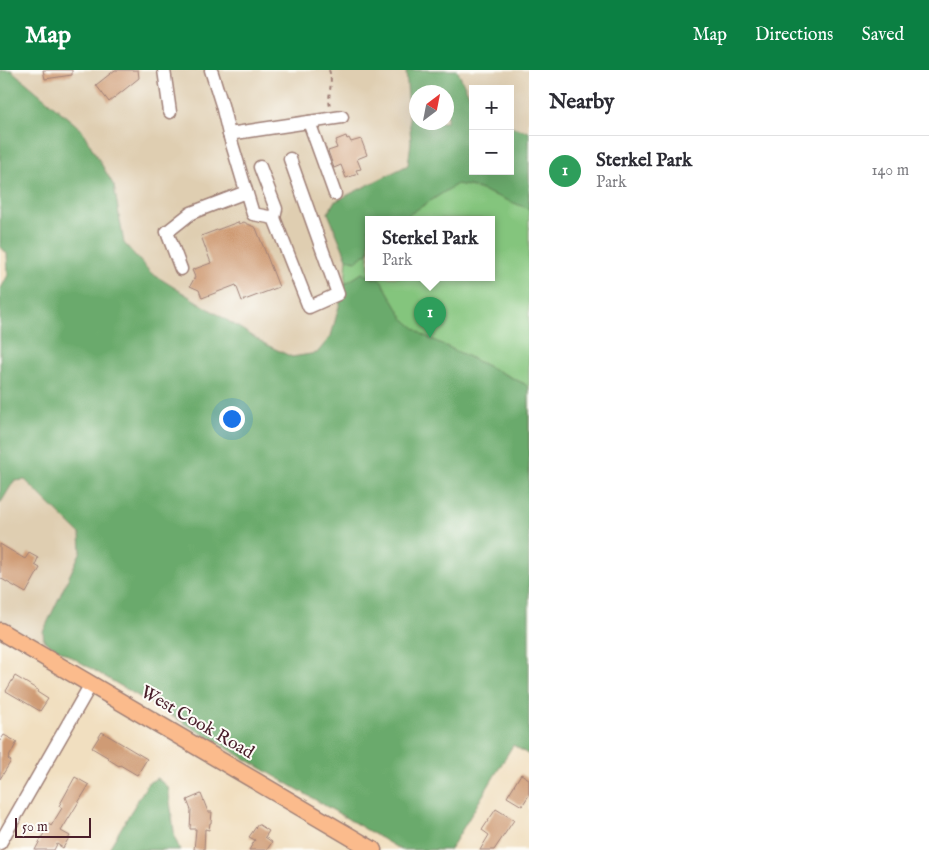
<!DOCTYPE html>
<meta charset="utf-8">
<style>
body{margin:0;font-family:"IM FELL English",serif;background:#f7f7f7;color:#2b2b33}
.controls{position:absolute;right:15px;top:15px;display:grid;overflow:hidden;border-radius:0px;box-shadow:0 5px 20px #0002}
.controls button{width:45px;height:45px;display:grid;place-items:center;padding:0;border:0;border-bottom:1px solid #e1e1e2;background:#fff;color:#2b2b33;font:25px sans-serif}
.compass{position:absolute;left:409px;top:15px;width:45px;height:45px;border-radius:50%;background:#fff;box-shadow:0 5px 20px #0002;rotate:32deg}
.scale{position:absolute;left:15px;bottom:12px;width:76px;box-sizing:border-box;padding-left:5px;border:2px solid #4a1f2b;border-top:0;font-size:14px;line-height:18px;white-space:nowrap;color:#4a1f2b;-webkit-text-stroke:4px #fdfcf7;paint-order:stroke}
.you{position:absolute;left:231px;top:348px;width:18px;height:18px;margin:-12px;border:4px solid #fff;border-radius:50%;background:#1a73e8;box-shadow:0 0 0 8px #1a73e833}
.badge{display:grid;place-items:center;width:32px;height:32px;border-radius:50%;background:#0b8043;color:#fff;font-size:16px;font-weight:700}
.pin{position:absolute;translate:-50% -41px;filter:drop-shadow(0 1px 2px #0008)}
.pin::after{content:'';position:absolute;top:26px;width:18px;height:15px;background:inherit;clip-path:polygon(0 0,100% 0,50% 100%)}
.popup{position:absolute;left:365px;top:146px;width:130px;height:65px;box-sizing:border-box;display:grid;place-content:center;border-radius:0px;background:#fff;filter:drop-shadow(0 1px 4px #0005);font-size:16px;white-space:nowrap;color:#7c7c81}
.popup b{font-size:19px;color:#2b2b33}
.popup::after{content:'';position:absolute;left:50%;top:100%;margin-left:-10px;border:10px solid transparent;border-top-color:#fff}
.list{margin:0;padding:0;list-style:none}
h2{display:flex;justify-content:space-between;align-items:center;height:65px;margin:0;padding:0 20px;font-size:21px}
h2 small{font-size:16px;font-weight:400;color:#7c7c81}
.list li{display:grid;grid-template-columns:32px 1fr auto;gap:15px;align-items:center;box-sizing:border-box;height:70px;padding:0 20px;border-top:1px solid #e1e1e2}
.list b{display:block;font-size:19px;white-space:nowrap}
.list p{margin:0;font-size:16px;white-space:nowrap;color:#7c7c81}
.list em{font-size:16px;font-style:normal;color:#7c7c81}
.map{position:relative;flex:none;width:529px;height:780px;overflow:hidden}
header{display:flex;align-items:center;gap:30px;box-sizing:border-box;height:70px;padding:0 25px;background:#0b8043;color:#fff}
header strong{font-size:24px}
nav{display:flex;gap:28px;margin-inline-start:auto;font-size:18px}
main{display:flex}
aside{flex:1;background:#fff}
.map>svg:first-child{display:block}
</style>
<header>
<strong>Map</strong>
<nav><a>Map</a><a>Directions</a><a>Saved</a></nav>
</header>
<main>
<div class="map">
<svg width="529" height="780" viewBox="0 0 529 780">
<rect width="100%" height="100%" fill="#fdfcf7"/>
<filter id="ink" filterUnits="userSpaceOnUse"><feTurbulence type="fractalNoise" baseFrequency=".02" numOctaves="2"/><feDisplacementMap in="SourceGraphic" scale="10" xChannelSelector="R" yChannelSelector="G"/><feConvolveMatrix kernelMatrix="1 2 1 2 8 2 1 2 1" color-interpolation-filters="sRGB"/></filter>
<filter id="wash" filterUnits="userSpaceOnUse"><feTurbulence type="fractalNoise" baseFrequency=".0096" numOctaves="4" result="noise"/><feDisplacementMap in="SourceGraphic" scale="20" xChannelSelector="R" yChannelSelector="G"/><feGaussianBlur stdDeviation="1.12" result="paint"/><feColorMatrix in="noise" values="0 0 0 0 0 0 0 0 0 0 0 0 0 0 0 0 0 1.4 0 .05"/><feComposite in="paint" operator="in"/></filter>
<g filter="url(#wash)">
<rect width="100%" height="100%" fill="#f1dfc0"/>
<g fill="#dfceb1">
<path d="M 11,0 L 406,0 L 411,72 L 408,96 L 334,132 L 328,143 L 347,189 L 345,214 L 331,266 L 317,283 L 292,287 L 267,275 L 151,203 L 124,173 L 114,116 L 81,59 Z"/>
<path d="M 457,0 L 529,0 L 529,62 L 510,56 L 510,19 L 473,19 L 473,33 Z"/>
<path d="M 25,410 L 80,463 L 81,481 L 43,562 L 44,571 L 42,575 L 0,550 L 0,434 L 14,411 Z"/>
</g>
<path fill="#84c57d" stroke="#677254" d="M 529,67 L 529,450 L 345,214 L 347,189 L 369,163 L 369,207 L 491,207 L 491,149 L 381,149 L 473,101 L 510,101 Z"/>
<g fill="#6baa6c" stroke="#5a644c" fill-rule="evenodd">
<path d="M 0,0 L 11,0 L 81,59 L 114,116 L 124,173 L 151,203 L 267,275 L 292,287 L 317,283 L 331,266 L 345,214 L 362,203 L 369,206 L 369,207 L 381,210 L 403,248 L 423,265 L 525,314 L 529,318 L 529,685 L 513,675 L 450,780 L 401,780 L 44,571 L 43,562 L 81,481 L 80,464 L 25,410 L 14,411 L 0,434 L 0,220 L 8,205 L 7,184 L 0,176 Z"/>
<path d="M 406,0 L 457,0 L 473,33 L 473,101 L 510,101 L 510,56 L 529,62 L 529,139 L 474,117 L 457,114 L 402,149 L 369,149 L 369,182 L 356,191 L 347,189 L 328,143 L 334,132 L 408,95 L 411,72 ZM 417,22 L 447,22 L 447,52 L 417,52 Z"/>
<path d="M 157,708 L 168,717 L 175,768 L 180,780 L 108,780 L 148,713 Z"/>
</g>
<g id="blocks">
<g fill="#cf9b74">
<path d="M 43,0 L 72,0 L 72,5 L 45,9 Z"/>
<path d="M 115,0 L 138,0 L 139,8 L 109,32 L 96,15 Z"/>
<path d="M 346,66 L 347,69 L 349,68 L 351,72 L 361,69 L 367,85 L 357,89 L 361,99 L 356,100 L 358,104 L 346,108 L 341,95 L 334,98 L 328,81 L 337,78 L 335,73 L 337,72 L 336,70 Z"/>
<path d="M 238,152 L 239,154 L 244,152 L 256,158 L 279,217 L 242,231 L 236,215 L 202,228 L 199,220 L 190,216 L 195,207 L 192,200 L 211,193 L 201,166 Z"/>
<path d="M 0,474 L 25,489 L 29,483 L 38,488 L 35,495 L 40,498 L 26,523 L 0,508 Z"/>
<path d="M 15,606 L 38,620 L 37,622 L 48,629 L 40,641 L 6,621 Z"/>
<path d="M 102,662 L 147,689 L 137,705 L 120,695 L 119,696 L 108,689 L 109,688 L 92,678 Z"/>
<path d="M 4,665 L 17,672 L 8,689 L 11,691 L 0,709 L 0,671 Z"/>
<path d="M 521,704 L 529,709 L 529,725 L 522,736 L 507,727 Z"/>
<path d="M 75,707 L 89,715 L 61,761 L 70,766 L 63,778 L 57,774 L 54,780 L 35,780 L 49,754 L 51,756 L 62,738 L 59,736 Z"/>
<path d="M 201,724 L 208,742 L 212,742 L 211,753 L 210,753 L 209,760 L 205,759 L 204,780 L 194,780 L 196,759 L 190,759 L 191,740 L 187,730 Z"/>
<path d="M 496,739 L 514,750 L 494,780 L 480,780 L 489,765 L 482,760 Z"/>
<path d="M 258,754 L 269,761 L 265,767 L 272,772 L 267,780 L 249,780 L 255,770 L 249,767 Z"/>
</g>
</g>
</g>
<g filter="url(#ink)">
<use href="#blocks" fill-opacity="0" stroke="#9e7f76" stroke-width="1"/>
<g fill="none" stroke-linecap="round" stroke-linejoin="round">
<g stroke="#9e7f76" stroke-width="15">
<g id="minor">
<path d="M 164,0 L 170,42"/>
<path d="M 211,0 L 222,35 L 229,64 L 253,144 L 274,148 L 309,237 L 338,224 L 290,89"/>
<path d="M 309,52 L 335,124"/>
<path d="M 229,64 L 342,47"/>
<path d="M 260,97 L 276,139 L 274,148"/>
<path d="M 181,199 L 167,162 L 191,143 L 246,122"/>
<path d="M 0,773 L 91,614"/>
</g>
</g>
<g stroke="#9e7f76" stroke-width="19">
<path id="major" d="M 0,561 L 373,780"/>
</g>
<path stroke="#9e7f76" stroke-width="2" stroke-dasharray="4 4" stroke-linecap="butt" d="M 329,0 C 334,13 327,24 330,37"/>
<use href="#minor" stroke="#fff" stroke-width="12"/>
<use href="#major" stroke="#fbbb8c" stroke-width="16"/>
</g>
</g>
<g text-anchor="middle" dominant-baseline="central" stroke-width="4" stroke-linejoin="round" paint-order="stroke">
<g font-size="18" fill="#4a1f2b" stroke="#fdfcf7">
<text transform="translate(197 653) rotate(30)">West Cook Road</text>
</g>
</g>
</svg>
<div class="controls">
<button>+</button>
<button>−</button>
</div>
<svg class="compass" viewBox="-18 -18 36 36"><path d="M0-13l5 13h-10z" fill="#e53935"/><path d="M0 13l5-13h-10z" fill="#7c7c81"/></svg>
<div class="scale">50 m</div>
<div class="you"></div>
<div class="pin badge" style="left:430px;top:268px;background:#2e9e5b">1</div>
<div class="popup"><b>Sterkel Park</b>Park</div>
</div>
<aside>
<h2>Nearby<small></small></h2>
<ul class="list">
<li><span class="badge" style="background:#2e9e5b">1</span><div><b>Sterkel Park</b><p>Park</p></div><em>140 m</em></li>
</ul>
</aside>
</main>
